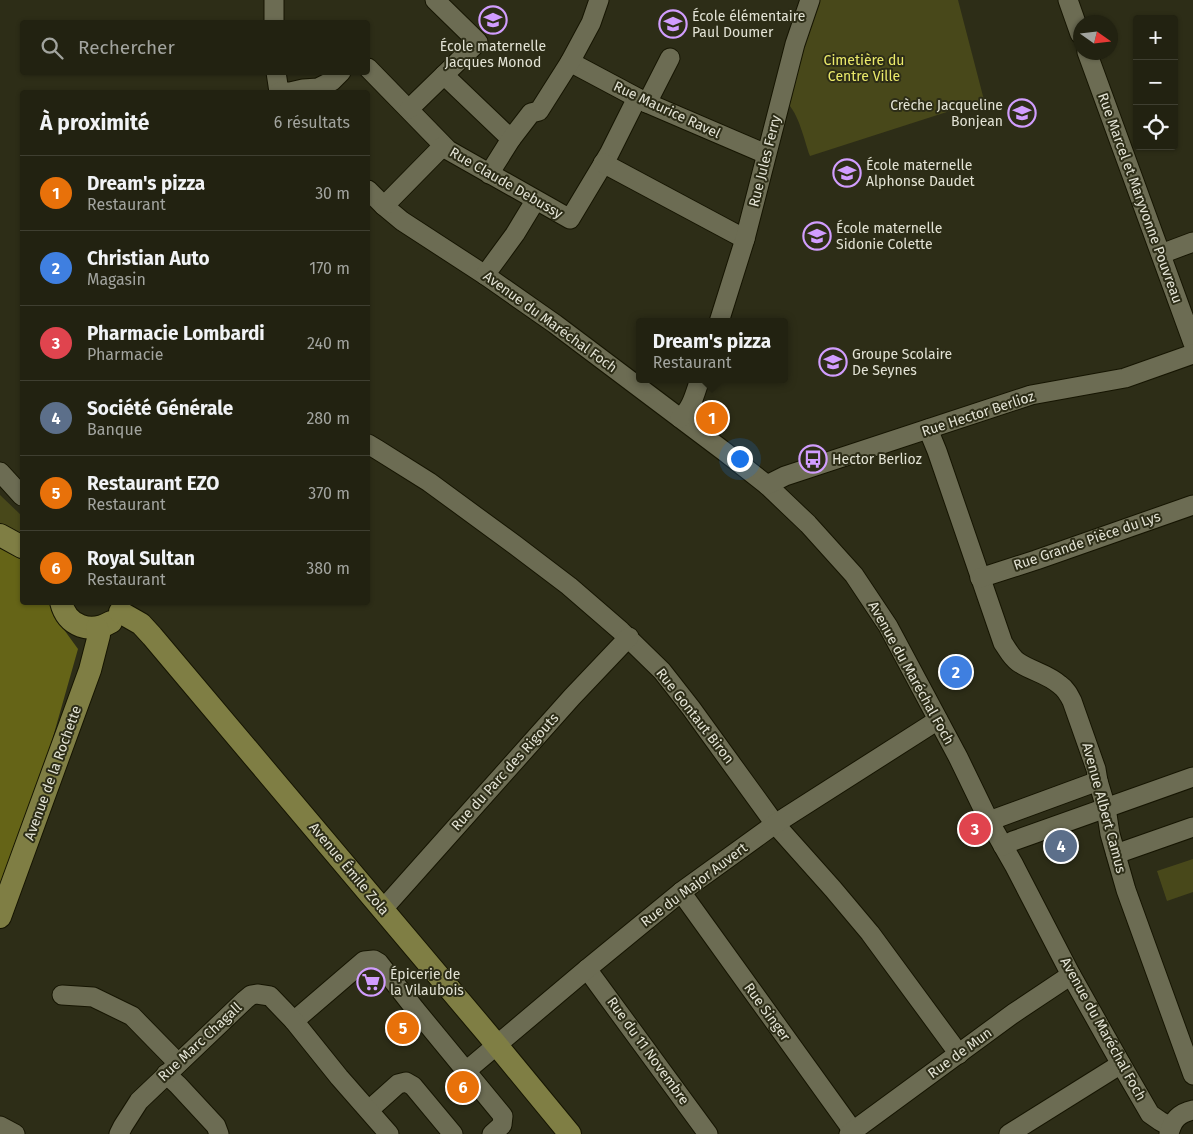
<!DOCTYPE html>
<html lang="fr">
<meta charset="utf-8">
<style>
body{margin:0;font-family:"Fira Sans",sans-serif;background:#2e2f1f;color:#f1f3f6}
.controls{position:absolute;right:15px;top:15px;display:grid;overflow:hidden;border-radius:5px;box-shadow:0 1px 4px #0004}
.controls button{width:45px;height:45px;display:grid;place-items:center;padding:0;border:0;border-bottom:1px solid #3f3f31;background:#221;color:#f1f3f6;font:25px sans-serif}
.compass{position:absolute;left:1073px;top:15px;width:45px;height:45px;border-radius:50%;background:#221;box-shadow:0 1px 4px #0004;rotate:104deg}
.you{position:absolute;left:739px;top:458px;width:18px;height:18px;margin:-12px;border:4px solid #fff;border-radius:50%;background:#1a73e8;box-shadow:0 0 0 8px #1a73e833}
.badge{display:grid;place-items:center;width:32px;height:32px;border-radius:50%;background:#2563eb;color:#fff;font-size:16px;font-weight:700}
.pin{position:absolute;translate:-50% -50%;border:2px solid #fff;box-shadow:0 1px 5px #0006}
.popup{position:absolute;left:636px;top:318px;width:152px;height:65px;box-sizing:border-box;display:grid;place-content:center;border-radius:5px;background:#221;filter:drop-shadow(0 1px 4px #0005);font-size:16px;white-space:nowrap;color:#a2a49f}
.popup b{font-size:19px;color:#f1f3f6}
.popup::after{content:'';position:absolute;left:50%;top:100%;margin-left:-10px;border:10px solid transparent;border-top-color:#221}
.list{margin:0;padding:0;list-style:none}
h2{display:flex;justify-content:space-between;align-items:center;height:65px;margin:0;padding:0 20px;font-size:21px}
h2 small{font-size:16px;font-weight:400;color:#a2a49f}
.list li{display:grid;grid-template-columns:32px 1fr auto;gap:15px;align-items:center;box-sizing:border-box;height:75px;padding:0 20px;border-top:1px solid #3f3f31}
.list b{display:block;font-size:19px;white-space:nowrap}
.list p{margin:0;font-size:16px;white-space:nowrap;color:#a2a49f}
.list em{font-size:16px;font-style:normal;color:#a2a49f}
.icon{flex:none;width:28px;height:28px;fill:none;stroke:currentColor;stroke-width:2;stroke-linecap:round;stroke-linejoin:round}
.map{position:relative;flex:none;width:1193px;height:1134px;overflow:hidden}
.search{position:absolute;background:#221;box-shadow:0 1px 4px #0004;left:20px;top:20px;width:350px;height:55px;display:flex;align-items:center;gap:12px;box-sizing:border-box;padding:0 18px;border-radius:5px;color:#a2a49f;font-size:19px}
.panel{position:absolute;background:#221;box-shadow:0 1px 4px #0004;left:20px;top:90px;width:350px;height:515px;border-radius:5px}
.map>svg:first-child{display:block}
</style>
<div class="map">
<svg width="1193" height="1134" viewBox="0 0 1193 1134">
<rect width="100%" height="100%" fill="#2d2d17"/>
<g fill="#48481a">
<path d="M 816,0 L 958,0 L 984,100 L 810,156 C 804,140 799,113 786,102 Z"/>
<path d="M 0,495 L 22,516 L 22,539 L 0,526 Z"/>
<path d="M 1193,859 L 1193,892 L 1167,901 L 1157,871 Z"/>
</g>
<path fill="#656417" d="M 0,548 L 22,560 L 22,602 L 51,603 L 57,620 L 78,649 L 0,924 Z"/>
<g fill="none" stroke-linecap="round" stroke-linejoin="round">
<g stroke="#161502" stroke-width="21">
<g id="minor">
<path d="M 274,0 L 274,22"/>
<path d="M 1068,0 L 1080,34"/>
<path d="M 1087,52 L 1193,343"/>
<path d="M 570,62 L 647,103 L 766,154"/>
<path d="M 368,68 L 448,150 L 570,219 L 609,154 L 637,98"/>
<path d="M 276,72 L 279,92"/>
<path d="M 444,75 L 511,139"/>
<path d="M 279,92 L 290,92 L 303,89 L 318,88 L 332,81 L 341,72"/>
<path d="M 647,103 L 670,58"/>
<path d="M 409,109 L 478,42 L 435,0"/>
<path d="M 603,163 L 745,239"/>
<path d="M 489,174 L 511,139 L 531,113 L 539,111 L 570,62 L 591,23 L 599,0"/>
<path d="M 368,190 L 384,206 L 402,221 L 485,275 L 555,324 L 725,452 L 767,485 L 808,524 L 854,575 L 888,626 L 958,757 L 989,821 L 1014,865 L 1071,975 L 1121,1064 L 1150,1114 L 1160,1121 L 1171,1127"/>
<path d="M 384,206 L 443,146"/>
<path d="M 1161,254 L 1193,242"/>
<path d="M 485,275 L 515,234 L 535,201"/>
<path d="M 719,322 L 745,239 L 795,44 L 810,0"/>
<path d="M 680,418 C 692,409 695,393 700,379"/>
<path d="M 928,429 L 937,451 L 1003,643 C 1008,650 1011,657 1018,662 C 1031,671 1048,674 1060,685 C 1066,689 1069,695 1072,701 L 1096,769 L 1098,781 L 1106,808 L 1110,834 L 1126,890 L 1193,1075"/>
<path d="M 368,444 L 378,450 L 429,482 L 515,545 L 569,586 L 621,631 L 662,671 L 691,708 L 775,824 L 833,889 L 870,933 L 959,1054"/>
<path d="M 0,472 L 22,496"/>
<path d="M 767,485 L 785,476 L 1031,395 L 1125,378 L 1193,354"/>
<path d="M 980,578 L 1036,560 L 1193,505"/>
<path d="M 989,821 L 1098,781"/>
<path d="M 1003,846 L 1013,841 L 1193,777"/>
<path d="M 1116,854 L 1193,827"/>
<path d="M 681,892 L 853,1131"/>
<path d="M 383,909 L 572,697 L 629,637"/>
<path d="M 587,969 L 708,1134"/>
<path d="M 62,995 L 93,997 L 132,1016 L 178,1063"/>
<path d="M 294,1021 L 364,961 L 374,960 L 379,963 L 415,1009 L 503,1116 L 502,1125 L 492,1134"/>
<path d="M 466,1071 L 587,969 L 681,892 L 775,824 L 938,720"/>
<path d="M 166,1074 L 178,1085 L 216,1126 L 219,1134"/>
<path d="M 369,1110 L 398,1084 L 406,1082 L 413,1086 L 453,1134"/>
<path d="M 0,1126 L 15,1134"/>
<path d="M 119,1134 L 123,1126 L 139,1101 L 245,1000 L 251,995 L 257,994 L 270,996 L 294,1021 L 339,1077 L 389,1134"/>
<path d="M 849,1134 L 1014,1013 L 1071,975"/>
<path d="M 1009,1134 L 1121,1064"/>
<path d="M 1169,1134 C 1172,1120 1179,1113 1193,1110"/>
</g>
</g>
<g stroke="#161502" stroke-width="24">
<g id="major">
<path d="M 0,535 L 22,547"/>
<path d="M 61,602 C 67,627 91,634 111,622"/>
<path d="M 120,612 L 141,624 L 152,636 L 486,1032 L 570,1134"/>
<path d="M 0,917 L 90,670 L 99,635 L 97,628"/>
</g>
</g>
<use href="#minor" stroke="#6c6c53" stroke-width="19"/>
<use href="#major" stroke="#7f7e44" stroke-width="22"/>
</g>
<defs>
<g id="school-ring" transform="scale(1.4375)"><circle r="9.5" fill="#2d2d17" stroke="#d19dfe" stroke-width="1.5"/><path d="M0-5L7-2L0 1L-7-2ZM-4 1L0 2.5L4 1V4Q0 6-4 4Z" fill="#d19dfe"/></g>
<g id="bus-ring" transform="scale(1.4375)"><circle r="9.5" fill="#2d2d17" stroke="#d19dfe" stroke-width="1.5"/><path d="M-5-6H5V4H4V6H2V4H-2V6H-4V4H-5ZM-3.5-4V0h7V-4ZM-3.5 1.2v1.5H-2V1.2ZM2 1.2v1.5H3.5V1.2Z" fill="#d19dfe"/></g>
<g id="supermarket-ring" transform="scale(1.4375)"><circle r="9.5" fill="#2d2d17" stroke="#d19dfe" stroke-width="1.5"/><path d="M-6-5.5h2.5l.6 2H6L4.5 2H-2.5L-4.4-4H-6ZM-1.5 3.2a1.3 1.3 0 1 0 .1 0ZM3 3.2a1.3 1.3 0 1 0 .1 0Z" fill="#d19dfe"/></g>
</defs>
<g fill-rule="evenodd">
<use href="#school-ring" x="493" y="20"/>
<use href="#school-ring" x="673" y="24"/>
<use href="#school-ring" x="1022" y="113"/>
<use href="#school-ring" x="847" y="173"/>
<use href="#school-ring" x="817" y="236"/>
<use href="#school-ring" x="833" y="362"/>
<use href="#bus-ring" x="813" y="459"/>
<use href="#supermarket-ring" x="371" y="982"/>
</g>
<g text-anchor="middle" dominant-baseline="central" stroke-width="4" stroke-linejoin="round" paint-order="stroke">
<g font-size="14" fill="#e3e3d5" stroke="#2d2d17" text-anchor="start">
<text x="692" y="16">École élémentaire<tspan x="692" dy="16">Paul Doumer</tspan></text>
<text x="493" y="46" text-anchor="middle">École maternelle<tspan x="493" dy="16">Jacques Monod</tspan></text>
<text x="1003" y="105" text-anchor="end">Crèche Jacqueline<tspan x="1003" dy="16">Bonjean</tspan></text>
<text x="866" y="165">École maternelle<tspan x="866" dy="16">Alphonse Daudet</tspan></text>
<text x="836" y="228">École maternelle<tspan x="836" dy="16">Sidonie Colette</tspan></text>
<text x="852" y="354">Groupe Scolaire<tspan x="852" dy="16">De Seynes</tspan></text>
<text x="832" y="459">Hector Berlioz</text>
<text x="390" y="974">Épicerie de<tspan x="390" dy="16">la Vilaubois</tspan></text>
</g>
<g font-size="14" fill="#ebea6a" stroke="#2d2d17">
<text x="864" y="60">Cimetière du<tspan x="864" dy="16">Centre Ville</tspan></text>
</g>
<g font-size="14" fill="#e3e3d5" stroke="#2d2d17">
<text transform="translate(667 110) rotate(25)">Rue Maurice Ravel</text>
<text transform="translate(765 161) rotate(-76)">Rue Jules Ferry</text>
<text transform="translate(506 183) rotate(30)">Rue Claude Debussy</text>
<text transform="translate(1140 198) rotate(70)">Rue Marcel et Maryvonne Pouvreau</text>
<text transform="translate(550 322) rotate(36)">Avenue du Maréchal Foch</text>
<text transform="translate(978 414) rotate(-18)">Rue Hector Berlioz</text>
<text transform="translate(1087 541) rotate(-19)">Rue Grande Pièce du Lys</text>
<text transform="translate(911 673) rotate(61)">Avenue du Maréchal Foch</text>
<text transform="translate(695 716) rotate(52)">Rue Gontaut Biron</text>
<text transform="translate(505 772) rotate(-48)">Rue du Parc des Rigouts</text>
<text transform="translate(53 773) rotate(-70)">Avenue de la Rochette</text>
<text transform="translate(1104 808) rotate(75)">Avenue Albert Camus</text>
<text transform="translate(349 869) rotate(50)">Avenue Émile Zola</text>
<text transform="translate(694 885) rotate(-37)">Rue du Major Auvert</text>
<text transform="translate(767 1012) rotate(54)">Rue Singer</text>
<text transform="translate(1103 1029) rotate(61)">Avenue du Maréchal Foch</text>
<text transform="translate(200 1042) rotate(-43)">Rue Marc Chagall</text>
<text transform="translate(648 1051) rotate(54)">Rue du 11 Novembre</text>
<text transform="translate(960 1053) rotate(-36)">Rue de Mun</text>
</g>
</g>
</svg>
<div class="controls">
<button>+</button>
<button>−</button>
<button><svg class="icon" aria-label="locate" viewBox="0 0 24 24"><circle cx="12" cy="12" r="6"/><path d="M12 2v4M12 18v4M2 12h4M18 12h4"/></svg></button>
</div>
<svg class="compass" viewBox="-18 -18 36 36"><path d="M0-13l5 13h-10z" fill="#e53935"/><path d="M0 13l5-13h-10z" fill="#a2a49f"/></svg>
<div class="you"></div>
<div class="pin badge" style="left:712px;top:418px;background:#e8710a">1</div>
<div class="popup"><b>Dream's pizza</b>Restaurant</div>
<div class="pin badge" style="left:956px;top:672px;background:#3f7fe0">2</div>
<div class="pin badge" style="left:975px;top:829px;background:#e0444e">3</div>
<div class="pin badge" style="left:1061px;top:846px;background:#5c6f8a">4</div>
<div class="pin badge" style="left:403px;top:1028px;background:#e8710a">5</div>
<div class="pin badge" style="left:463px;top:1087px;background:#e8710a">6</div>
<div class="search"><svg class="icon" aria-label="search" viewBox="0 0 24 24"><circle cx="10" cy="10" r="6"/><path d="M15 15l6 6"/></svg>Rechercher</div>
<section class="panel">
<h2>À proximité<small>6 résultats</small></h2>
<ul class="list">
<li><span class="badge" style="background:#e8710a">1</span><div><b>Dream's pizza</b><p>Restaurant</p></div><em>30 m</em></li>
<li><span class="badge" style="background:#3f7fe0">2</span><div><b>Christian Auto</b><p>Magasin</p></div><em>170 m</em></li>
<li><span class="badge" style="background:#e0444e">3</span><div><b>Pharmacie Lombardi</b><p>Pharmacie</p></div><em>240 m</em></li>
<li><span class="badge" style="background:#5c6f8a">4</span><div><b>Société Générale</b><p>Banque</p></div><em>280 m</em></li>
<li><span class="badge" style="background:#e8710a">5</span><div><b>Restaurant EZO</b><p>Restaurant</p></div><em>370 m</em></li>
<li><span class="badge" style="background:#e8710a">6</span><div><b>Royal Sultan</b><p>Restaurant</p></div><em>380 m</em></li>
</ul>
</section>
</div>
